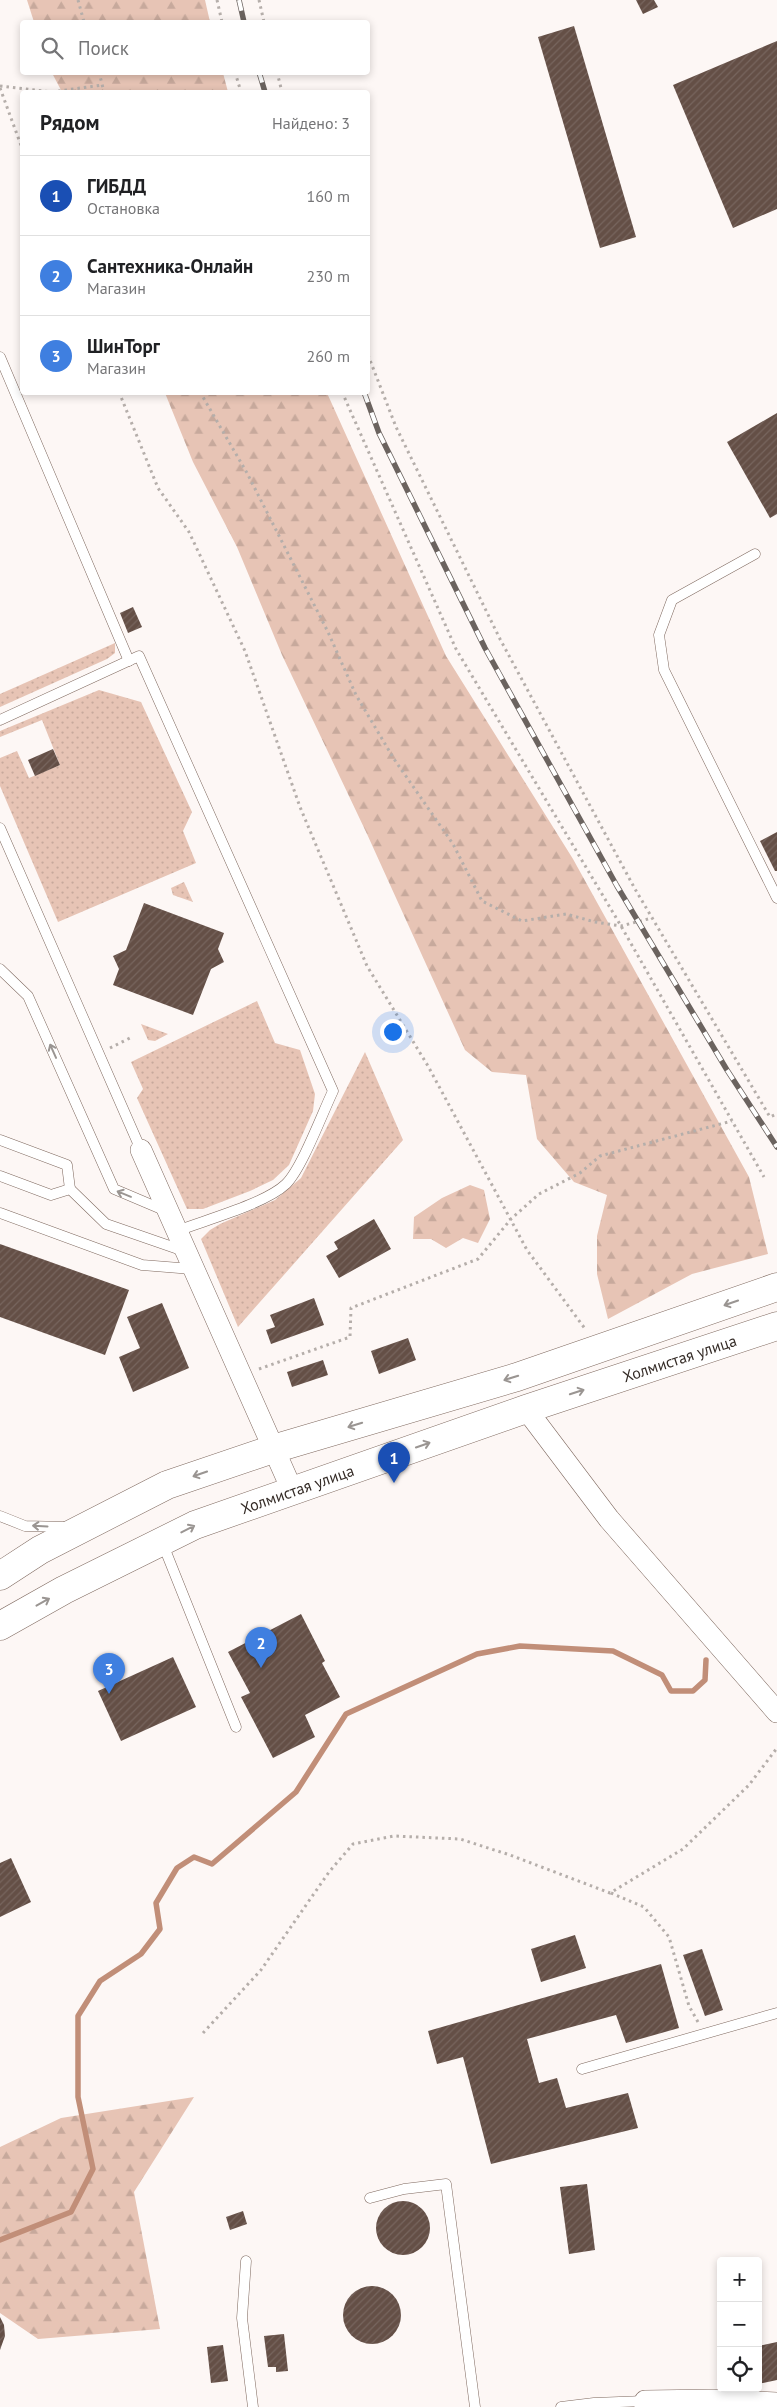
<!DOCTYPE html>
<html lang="ru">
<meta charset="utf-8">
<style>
body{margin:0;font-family:"PT Sans",sans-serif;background:#f6f6f6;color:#202124}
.controls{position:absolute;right:15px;bottom:15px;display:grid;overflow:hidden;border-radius:5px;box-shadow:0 2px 8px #0003}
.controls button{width:45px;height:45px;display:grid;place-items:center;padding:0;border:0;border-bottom:1px solid #e0e0e0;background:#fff;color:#202124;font:25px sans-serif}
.you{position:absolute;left:392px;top:1031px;width:18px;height:18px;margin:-12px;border:4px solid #fff;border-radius:50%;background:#1a73e8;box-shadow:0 0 0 8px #1a73e833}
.badge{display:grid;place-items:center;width:32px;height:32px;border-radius:50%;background:#0f766e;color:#fff;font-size:16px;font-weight:700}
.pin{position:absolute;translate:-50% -41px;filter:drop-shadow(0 1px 2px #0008)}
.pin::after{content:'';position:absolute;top:26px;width:18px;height:15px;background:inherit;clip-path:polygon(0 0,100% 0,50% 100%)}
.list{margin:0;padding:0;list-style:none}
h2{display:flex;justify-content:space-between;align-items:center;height:65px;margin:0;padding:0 20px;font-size:21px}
h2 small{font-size:16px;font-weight:400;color:#757577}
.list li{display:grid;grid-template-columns:32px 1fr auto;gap:15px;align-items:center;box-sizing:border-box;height:80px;padding:0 20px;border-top:1px solid #e0e0e0}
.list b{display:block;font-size:19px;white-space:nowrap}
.list p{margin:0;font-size:16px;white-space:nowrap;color:#757577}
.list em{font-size:16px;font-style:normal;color:#757577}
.icon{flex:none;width:28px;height:28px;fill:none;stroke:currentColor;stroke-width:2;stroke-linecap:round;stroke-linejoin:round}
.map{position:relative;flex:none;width:777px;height:2407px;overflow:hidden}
.search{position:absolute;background:#fff;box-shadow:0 2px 8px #0003;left:20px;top:20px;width:350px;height:55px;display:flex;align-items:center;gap:12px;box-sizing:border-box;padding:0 18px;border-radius:5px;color:#757577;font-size:19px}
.panel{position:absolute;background:#fff;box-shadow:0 2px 8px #0003;left:20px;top:90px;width:350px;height:305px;border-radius:5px}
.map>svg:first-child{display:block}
</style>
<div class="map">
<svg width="777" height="2407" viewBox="0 0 777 2407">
<defs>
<pattern id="grass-dots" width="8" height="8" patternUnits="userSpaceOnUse" patternTransform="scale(1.25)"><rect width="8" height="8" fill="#e7c4b5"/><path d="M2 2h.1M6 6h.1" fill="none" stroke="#c7a99c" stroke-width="1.8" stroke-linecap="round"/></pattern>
<pattern id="forest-firs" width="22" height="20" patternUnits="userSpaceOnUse" patternTransform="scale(1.25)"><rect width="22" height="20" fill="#e7c4b5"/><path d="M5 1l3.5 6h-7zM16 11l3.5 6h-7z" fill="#c7a99c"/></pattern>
<pattern id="building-hatch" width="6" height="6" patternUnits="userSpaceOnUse" patternTransform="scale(1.25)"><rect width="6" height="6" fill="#644f46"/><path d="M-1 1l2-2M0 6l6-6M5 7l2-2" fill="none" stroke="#77655e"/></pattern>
</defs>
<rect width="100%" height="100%" fill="#fdf7f5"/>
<g fill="url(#grass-dots)">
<path d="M 115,643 L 115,653 L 107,659 L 0,707 L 0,694 Z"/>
<path d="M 99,690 L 141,702 L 192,812 L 183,831 L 196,863 L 58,922 L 0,786 L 0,758 L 17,751 L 29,778 L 60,765 L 42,720 L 0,737 L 0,731 Z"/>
<path d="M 184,882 L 193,902 L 173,895 L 171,888 Z"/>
<path d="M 257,1001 L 275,1043 L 300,1050 L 315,1094 L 313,1111 L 289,1165 L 273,1180 L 250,1191 L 203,1209 L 187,1209 L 137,1098 L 143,1089 L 131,1062 Z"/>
<path d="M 141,1024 L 168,1034 L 155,1041 L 148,1040 Z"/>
<path d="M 365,1052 L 403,1140 L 238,1327 L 201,1239 L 210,1230 L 220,1224 L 275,1200 L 301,1178 Z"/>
</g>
<g fill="url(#forest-firs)">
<path d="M 27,0 L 205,0 L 210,22 L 34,22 Z"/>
<path d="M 52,73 L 223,73 L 228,92 L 62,92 Z"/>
<path d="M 165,393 L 327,393 L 446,656 L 573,859 L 749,1177 L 768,1254 L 692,1274 L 608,1319 L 597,1274 L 597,1236 L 607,1195 L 574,1182 L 537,1139 L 526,1075 L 492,1072 L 465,1050 L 367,834 L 282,655 L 237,547 L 193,462 Z"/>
<path d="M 470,1185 L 484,1190 L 490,1219 L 478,1243 L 463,1238 L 446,1248 L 431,1239 L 413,1239 L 414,1217 L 442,1198 Z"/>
<path d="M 194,2097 L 134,2192 L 160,2329 L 38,2339 L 0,2313 L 0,2147 L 61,2118 Z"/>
</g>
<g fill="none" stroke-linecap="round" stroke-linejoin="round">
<path stroke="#c18e78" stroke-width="5.5" d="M 0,2240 L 71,2212 L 93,2169 L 78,2097 L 78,2016 L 100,1981 L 141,1954 L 160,1929 L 156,1903 L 177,1868 L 194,1857 L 212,1864 L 296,1792 L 346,1714 L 477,1654 L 520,1646 L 613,1651 L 662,1675 L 671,1691 L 693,1691 L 705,1680 L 706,1660"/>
</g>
<g fill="url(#building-hatch)">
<path d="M 636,0 L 654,0 L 658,7 L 643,14 Z"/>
<path d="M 574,26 L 636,237 L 600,248 L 538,37 Z"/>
<path d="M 777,41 L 777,209 L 733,228 L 673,85 Z"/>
<path d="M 777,413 L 777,514 L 770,518 L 727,442 Z"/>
<path d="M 133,607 L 142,627 L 128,633 L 120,613 Z"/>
<path d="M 53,749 L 60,765 L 35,776 L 28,760 Z"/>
<path d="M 777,832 L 777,871 L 775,871 L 760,841 Z"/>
<path d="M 144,903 L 224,933 L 218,949 L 224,962 L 211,969 L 193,1015 L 113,985 L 119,969 L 113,956 L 126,950 Z"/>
<path d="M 374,1219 L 391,1249 L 339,1278 L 326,1256 L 338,1249 L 334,1242 Z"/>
<path d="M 0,1244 L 129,1290 L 105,1355 L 0,1317 Z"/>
<path d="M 314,1298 L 324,1325 L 271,1344 L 266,1330 L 275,1327 L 270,1315 Z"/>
<path d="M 162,1303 L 189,1368 L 133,1392 L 119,1357 L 140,1348 L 127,1317 Z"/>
<path d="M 408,1338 L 416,1360 L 379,1374 L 371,1351 Z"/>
<path d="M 323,1360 L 328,1375 L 292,1387 L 287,1372 Z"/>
<path d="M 301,1614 L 325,1661 L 322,1663 L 340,1697 L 305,1715 L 315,1737 L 273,1758 L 241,1697 L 250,1693 L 228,1652 Z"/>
<path d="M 173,1657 L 196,1707 L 121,1741 L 98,1691 Z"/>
<path d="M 11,1858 L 31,1902 L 0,1917 L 0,1863 Z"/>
<path d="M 575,1935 L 586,1968 L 541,1982 L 531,1949 Z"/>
<path d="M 702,1949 L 723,2010 L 705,2016 L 683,1955 Z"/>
<path d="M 661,1964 L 679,2028 L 626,2043 L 616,2015 L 527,2039 L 539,2083 L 557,2078 L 566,2108 L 628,2093 L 638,2128 L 491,2164 L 463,2057 L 437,2064 L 428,2031 Z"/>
<path d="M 587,2184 L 595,2250 L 569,2254 L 560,2187 Z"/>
<circle cx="403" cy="2228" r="27"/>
<path d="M 243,2211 L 247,2224 L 230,2230 L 226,2217 Z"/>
<circle cx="372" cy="2315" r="29"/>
<path d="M 0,2317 L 4,2325 L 5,2336 L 0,2350 Z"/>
<path d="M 284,2334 L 288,2371 L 276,2372 L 276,2367 L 268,2367 L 264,2336 Z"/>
<path d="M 777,2342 L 777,2380 L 758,2384 L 758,2346 Z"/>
<path d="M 223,2345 L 228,2381 L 211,2383 L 207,2347 Z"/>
</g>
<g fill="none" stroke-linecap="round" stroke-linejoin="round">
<g stroke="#7f695f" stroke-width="11">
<g id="lane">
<path d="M 0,357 L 129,661"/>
<path d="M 755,554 L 672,600 L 659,635 L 664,670 L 777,898"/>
<path d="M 0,720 L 139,656 L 333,1091 C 322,1114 302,1168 286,1184 C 265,1204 205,1220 177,1231"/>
<path d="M 0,828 L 141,1150"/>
<path d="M 0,969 L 28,996 L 114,1189 L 166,1211"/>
<path d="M 0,1140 L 67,1165 L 70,1189"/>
<path d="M 0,1176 L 51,1195 L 70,1189 L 106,1224 L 184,1251"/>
<path d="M 0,1213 L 142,1265 L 192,1269"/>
<path d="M 0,1516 L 25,1526 L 66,1527"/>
<path d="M 162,1542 L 236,1727"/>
<path d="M 582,2069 L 777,2013"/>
<path d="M 370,2198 L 404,2189 L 446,2184 L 475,2407"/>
<path d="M 246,2261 L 242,2318 L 253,2407"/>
<path d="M 561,2407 L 594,2403 L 645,2401"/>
</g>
</g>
<g stroke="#7f695f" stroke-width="22">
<g id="street">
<path d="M 141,1150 L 292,1490"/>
<path d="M 526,1409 L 609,1519 L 777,1712"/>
<path d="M 645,2407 L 645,2401 L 713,2400 L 777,2403"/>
</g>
</g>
<g stroke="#7f695f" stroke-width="29">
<g id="highway">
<path d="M 0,1576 L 40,1550 L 167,1485 L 273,1449 L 517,1377 L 777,1287"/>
<path id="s1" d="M 0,1626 L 64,1590 L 195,1525 L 526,1409 L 777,1326"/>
</g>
</g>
<g stroke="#b5aeaa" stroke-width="3" stroke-dasharray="2.5 4" stroke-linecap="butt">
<path d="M 78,0 L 84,22"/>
<path d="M 217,0 L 222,22"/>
<path d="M 259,0 L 264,22"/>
<path d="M 99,72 L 104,92"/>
<path d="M 235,72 L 241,92"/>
<path d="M 277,72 L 282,92"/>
<path d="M 0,86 L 52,92 L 102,85"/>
<path d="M 0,88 L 22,148"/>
<path d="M 368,355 L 396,427 L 500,639 L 635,889 L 770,1117 L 777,1114"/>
<path d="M 119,392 L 158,488 L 189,532 L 245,651 L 300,807 L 367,966 L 428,1066 L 527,1250 L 586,1330"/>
<path d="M 200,392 L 247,473 L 328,632 L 356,695 L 394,759 L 453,844 L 482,901 L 522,921 L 566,914 L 595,922 L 621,926 L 652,918"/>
<path d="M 342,392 L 456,649 L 621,926 L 764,1177"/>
<path d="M 110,1048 L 130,1038"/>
<path d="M 259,1369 L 350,1337 L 351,1308 L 478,1259 L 511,1219 L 539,1194 L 580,1173 L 600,1156 L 732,1121"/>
<path d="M 611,1893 L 644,1907 L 669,1937 L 689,2006 L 698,2022"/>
<path d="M 203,2033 L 261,1970 L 329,1872 L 353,1844 L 394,1836 L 460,1839 L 510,1855 L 610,1893 L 683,1849 L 749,1785 L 777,1748"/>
</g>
<use href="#lane" stroke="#fff" stroke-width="10"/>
<use href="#street" stroke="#fff" stroke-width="21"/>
<use href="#highway" stroke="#fff" stroke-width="28"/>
<g stroke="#6b635f" stroke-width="5.5">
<g id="rail">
<path d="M 239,0 L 244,22"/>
<path d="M 259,72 L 265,92"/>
<path d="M 364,392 L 379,433 L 485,648 L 617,886 L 727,1070 L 777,1147"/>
</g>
</g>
<use href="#rail" stroke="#fff" stroke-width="4" stroke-dasharray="11" stroke-linecap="butt"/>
</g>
<defs><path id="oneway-shaft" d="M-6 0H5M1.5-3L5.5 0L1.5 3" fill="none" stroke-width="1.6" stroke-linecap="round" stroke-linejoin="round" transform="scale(1.25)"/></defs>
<g stroke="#9a9592">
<use href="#oneway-shaft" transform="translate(53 1051) rotate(-114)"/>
<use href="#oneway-shaft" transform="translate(124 1194) rotate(-158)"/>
<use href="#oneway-shaft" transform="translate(731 1303) rotate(161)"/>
<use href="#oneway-shaft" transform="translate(511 1378) rotate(163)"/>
<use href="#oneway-shaft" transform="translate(577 1392) rotate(-18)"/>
<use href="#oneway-shaft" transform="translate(355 1425) rotate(163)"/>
<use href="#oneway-shaft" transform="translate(423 1445) rotate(-19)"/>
<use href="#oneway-shaft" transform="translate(200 1474) rotate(161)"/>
<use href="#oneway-shaft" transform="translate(40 1526) rotate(-177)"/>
<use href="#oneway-shaft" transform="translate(188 1529) rotate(-27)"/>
<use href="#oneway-shaft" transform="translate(43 1602) rotate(-29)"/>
</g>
<g text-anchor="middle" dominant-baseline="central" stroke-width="5" stroke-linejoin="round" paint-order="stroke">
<g font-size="16" fill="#342b26" stroke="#fff">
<text stroke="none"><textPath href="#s1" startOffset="732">Холмистая улица</textPath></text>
<text stroke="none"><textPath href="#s1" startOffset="328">Холмистая улица</textPath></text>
</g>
</g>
</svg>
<div class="controls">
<button>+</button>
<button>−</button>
<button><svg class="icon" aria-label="locate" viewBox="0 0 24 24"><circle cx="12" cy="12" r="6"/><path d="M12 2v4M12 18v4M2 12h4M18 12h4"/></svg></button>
</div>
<div class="you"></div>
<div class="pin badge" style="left:394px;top:1483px;background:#1a4fb4">1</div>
<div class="pin badge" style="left:261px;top:1668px;background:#3f7fe0">2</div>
<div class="pin badge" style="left:109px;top:1694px;background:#3f7fe0">3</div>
<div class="search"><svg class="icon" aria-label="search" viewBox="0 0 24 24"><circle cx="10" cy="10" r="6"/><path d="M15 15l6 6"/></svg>Поиск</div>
<section class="panel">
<h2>Рядом<small>Найдено: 3</small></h2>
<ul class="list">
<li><span class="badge" style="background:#1a4fb4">1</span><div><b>ГИБДД</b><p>Остановка</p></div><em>160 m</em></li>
<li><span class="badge" style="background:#3f7fe0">2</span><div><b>Сантехника-Онлайн</b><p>Магазин</p></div><em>230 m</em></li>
<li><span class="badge" style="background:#3f7fe0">3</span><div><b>ШинТорг</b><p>Магазин</p></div><em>260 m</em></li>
</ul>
</section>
</div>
